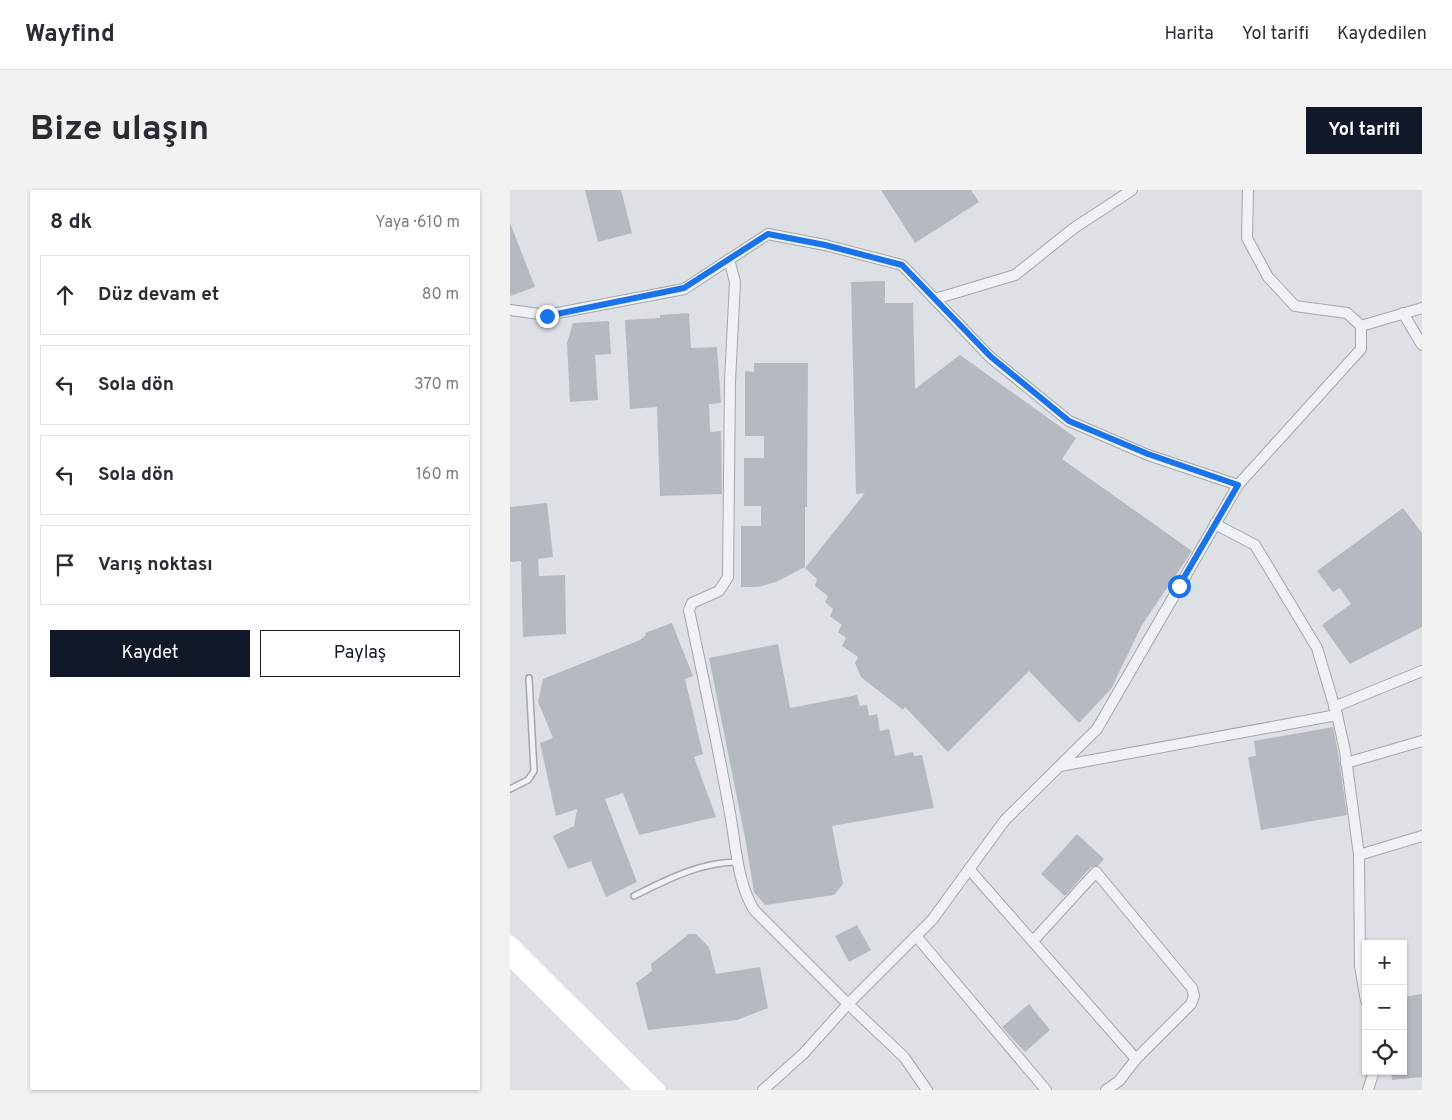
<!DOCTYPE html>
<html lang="tr">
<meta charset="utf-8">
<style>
body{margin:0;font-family:Overpass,sans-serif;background:#f2f2f3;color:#2b2b33}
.controls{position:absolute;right:15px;bottom:15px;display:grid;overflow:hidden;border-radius:0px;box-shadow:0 1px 4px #0004}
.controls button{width:45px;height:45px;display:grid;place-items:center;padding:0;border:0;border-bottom:1px solid #e1e1e2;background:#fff;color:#2b2b33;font:25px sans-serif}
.stop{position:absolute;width:15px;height:15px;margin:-11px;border:4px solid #1a73e8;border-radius:50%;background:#fff}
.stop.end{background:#1a73e8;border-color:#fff;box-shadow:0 1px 5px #0008}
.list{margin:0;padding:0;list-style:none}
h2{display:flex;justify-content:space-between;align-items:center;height:65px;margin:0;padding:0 20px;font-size:21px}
h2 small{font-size:16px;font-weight:400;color:#7c7c81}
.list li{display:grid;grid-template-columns:32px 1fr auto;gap:15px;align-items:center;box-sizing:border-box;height:80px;margin:0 10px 10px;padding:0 10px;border:1px solid #e1e1e2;border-radius:0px}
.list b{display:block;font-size:19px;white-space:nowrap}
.list em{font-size:16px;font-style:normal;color:#7c7c81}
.actions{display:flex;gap:10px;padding:15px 20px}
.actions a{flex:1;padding:11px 0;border:1px solid #111827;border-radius:0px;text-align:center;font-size:18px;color:#111827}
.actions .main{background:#111827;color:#fff}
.icon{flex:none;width:28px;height:28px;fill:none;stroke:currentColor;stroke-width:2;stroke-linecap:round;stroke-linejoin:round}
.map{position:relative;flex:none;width:912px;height:900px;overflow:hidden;border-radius:0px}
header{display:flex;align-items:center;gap:30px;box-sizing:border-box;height:70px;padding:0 25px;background:#fff;border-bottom:1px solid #e1e1e2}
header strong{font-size:24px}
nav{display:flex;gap:28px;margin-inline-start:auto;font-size:18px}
.intro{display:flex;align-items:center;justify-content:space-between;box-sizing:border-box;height:120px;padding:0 30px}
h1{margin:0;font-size:35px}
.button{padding:12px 22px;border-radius:0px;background:#111827;color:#fff;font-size:18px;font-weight:700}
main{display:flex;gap:30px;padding:0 30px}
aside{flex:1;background:#fff;border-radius:0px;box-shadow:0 1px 4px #0004}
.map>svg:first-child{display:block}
</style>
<header>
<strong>Wayfind</strong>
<nav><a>Harita</a><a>Yol tarifi</a><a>Kaydedilen</a></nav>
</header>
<div class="intro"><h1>Bize ulaşın</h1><a class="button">Yol tarifi</a></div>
<main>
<aside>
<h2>8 dk<small>Yaya · 610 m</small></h2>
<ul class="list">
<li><svg class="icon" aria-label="ahead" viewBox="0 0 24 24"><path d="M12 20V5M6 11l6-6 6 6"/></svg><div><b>Düz devam et</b></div><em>80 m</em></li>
<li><svg class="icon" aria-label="left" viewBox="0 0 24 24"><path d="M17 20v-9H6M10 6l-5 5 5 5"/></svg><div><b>Sola dön</b></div><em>370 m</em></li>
<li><svg class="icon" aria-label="left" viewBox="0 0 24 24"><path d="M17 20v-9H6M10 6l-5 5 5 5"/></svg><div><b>Sola dön</b></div><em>160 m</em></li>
<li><svg class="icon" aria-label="arrive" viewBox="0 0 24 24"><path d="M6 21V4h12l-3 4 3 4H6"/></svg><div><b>Varış noktası</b></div></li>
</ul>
<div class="actions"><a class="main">Kaydet</a><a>Paylaş</a></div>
</aside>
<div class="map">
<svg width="912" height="900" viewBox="0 0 912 900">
<rect width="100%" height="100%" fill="#dde0e5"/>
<g fill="#b5bac1">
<path d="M 75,0 L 111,0 L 122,43 L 88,52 Z"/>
<path d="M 371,0 L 461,0 L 469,12 L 405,53 Z"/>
<path d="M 0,33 L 25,97 L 0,106 Z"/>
<path d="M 375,91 L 375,113 L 403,113 L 405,199 L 450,165 L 566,248 L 552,269 L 682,361 L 632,435 L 601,499 L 569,533 L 519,481 L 438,562 L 395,517 L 393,520 L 351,487 L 345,473 L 348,467 L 332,456 L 336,448 L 328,442 L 332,435 L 320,426 L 323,419 L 315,412 L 318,406 L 305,396 L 307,389 L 295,378 L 355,303 L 346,304 L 341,92 Z"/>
<path d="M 179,123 L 181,158 L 207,157 L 211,213 L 199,214 L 200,242 L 211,241 L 212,304 L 150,306 L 147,217 L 120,219 L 115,130 L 150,128 L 150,125 Z"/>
<path d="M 99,131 L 101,164 L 85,165 L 88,210 L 60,212 L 57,153 L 63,133 Z"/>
<path d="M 244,173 L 298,173 L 297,317 L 295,317 L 295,377 L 266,392 L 247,397 L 231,397 L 231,336 L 251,336 L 251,316 L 234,316 L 234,268 L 254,268 L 254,246 L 235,246 L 235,181 L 244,182 Z"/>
<path d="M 37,313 L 43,367 L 28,369 L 29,386 L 55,385 L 56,444 L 13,447 L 11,371 L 0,372 L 0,317 Z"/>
<path d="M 893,318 L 912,343 L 912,437 L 840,474 L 812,435 L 841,414 L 830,398 L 823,402 L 807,381 Z"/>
<path d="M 162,433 L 183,486 L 175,489 L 193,564 L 184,567 L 206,627 L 129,645 L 113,603 L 95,609 L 127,692 L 96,707 L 81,671 L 58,679 L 43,646 L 64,636 L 67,619 L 46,626 L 30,553 L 43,548 L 28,512 L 33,489 L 130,450 L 136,445 L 135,443 Z"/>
<path d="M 268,454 L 280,518 L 347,505 L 350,516 L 357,515 L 359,526 L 367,524 L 370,541 L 379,539 L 385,566 L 403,562 L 404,566 L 412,565 L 424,618 L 322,636 L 333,694 L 324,705 L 255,715 L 244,702 L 236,653 L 199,468 Z"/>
<path d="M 823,537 L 828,562 L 837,625 L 751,640 L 738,567 L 746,566 L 744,551 Z"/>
<path d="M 567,644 L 594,669 L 588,676 L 581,677 L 555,706 L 531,684 Z"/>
<path d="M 347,735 L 361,760 L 339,772 L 325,746 Z"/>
<path d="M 179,744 L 186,744 L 199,757 L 206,784 L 250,777 L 258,818 L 227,830 L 138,840 L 126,793 L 142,781 L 141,774 Z"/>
<path d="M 912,804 L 912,887 L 882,890 L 881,881 L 893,881 L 893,807 Z"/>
<path d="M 519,814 L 540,840 L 515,862 L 492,837 Z"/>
</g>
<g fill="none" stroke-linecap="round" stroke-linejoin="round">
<g stroke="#a3a7ae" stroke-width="8">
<g id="lane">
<path d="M 0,599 L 18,590 L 24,581 L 19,488"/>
<path d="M 124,706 C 156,690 190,672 228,672"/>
</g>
</g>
<g stroke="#a3a7ae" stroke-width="12">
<g id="street">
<path d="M 219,69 L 225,92 L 220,191 L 218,387 L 209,401 L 182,413 L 179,420 C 193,486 207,552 219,618 C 226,652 226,690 244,720 L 338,814 L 394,867 L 417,900"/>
<path d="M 425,109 L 505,85 L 564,38 L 622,0"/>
<path d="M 0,120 L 37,125 L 174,99 L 258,44 L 315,55 L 392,75 L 480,167 L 559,231 L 638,265 L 728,295 L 587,539 L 495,630 L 422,730 L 338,814 L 294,863 L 253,900"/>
<path d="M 893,123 L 912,155"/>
<path d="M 851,136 L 912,118"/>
<path d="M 728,295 L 851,159 L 851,136 L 837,123 L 785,116 L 758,87 L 737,48 L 738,0"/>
<path d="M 705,334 L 745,355 L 807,458 L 827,525 L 835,561 L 849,665 L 850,776 L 856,811"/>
<path d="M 824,517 L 912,481"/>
<path d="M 836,573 L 912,551"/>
<path d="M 550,576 L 827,525"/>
<path d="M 849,665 L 912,646"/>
<path d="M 459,679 L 626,869 L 609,891 L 596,900"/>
<path d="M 406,746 L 536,900"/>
<path d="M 523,751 L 586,682 L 682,798 L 684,806 L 681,814 L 626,869"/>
<path d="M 858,900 L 864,881"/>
</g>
</g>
<use href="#lane" stroke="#eff1f4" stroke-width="5"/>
<use href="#street" stroke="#eff1f4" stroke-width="10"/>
<g stroke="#fff" stroke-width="15">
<path d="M 0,753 L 148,900"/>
<path d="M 0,768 L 132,900"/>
</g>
</g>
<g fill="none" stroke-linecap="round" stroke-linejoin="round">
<path stroke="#1a73e8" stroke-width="6" d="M 37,126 L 174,98 L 258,44 L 315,55 L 392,75 L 480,166 L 559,231 L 638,264 L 728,295 L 669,396"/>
</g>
</svg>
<div class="controls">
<button>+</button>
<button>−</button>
<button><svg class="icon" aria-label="locate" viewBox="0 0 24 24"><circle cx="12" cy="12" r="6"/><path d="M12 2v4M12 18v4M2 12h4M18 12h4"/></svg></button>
</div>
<div class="stop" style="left:669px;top:396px"></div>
<div class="stop end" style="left:37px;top:126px"></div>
</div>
</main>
